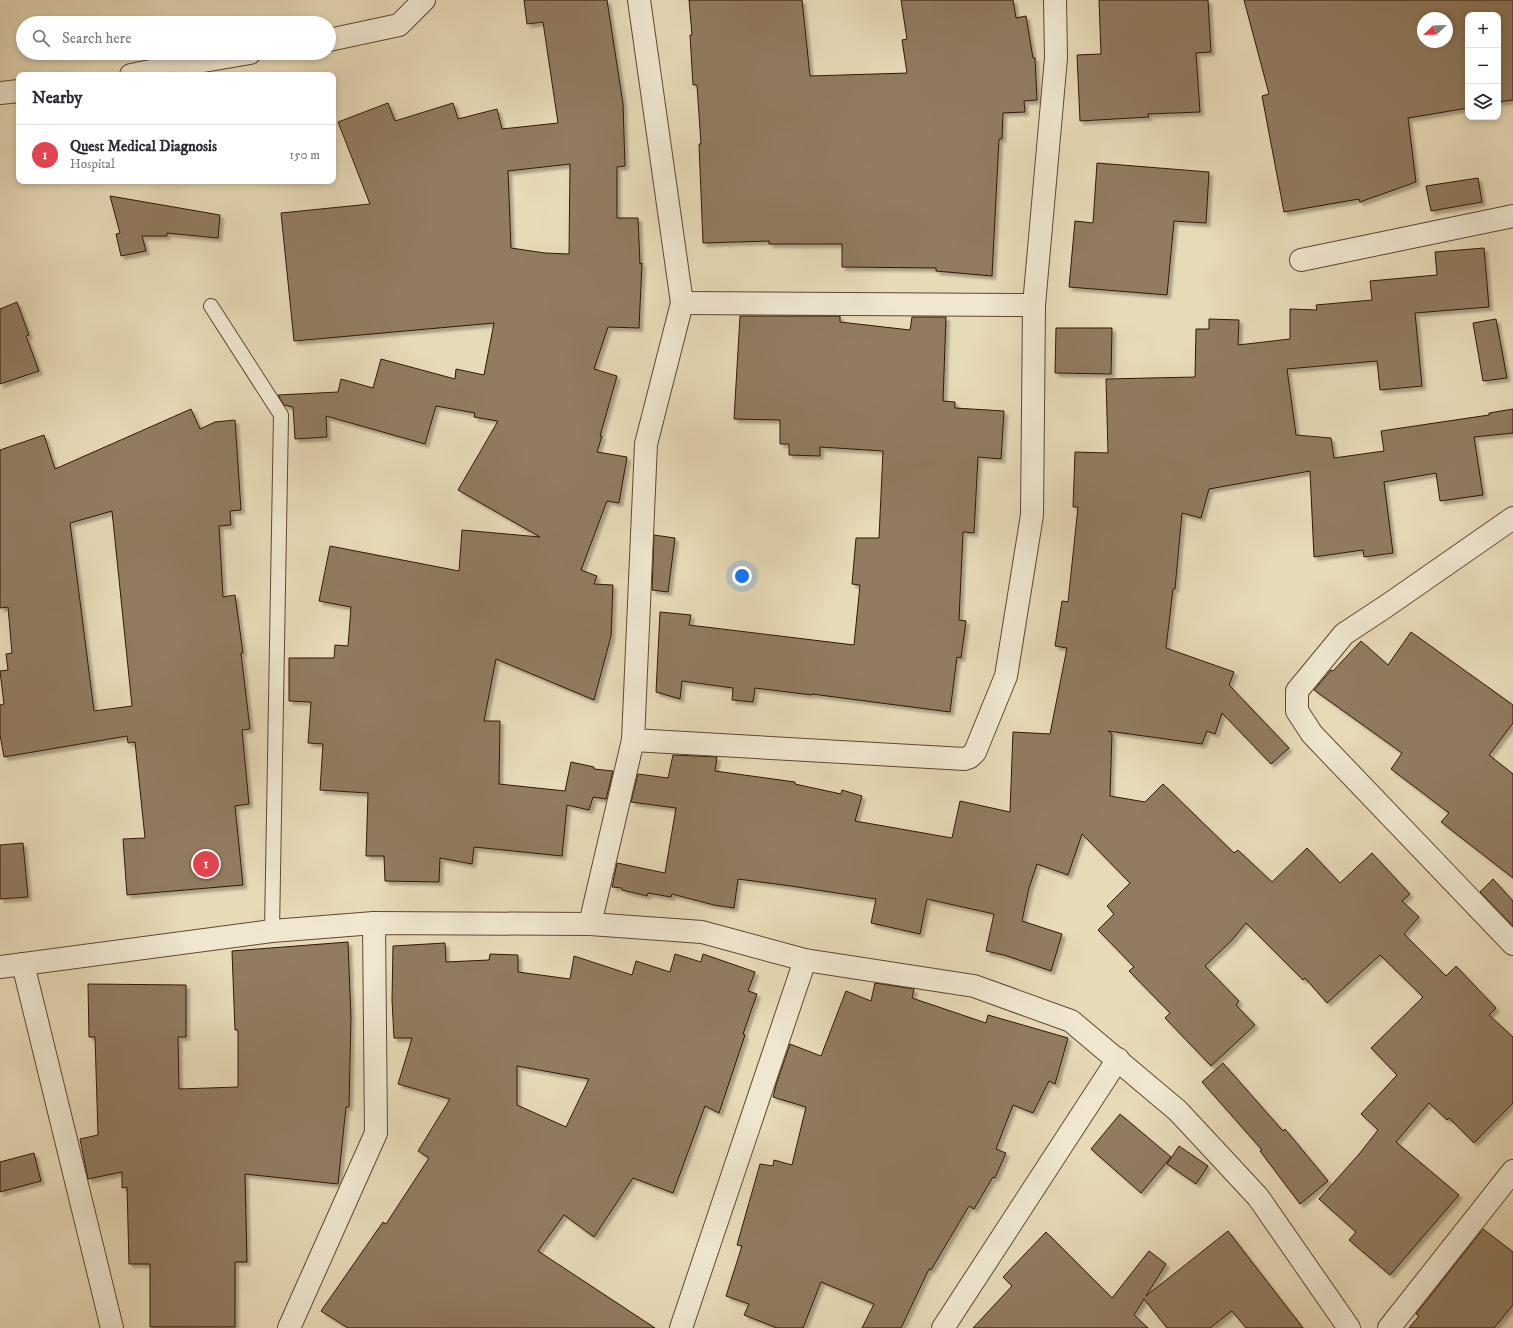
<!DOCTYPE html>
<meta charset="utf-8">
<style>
body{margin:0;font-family:"IM FELL DW Pica",serif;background:#f2f2f3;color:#2b2b33}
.controls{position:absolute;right:12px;top:12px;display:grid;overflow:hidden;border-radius:8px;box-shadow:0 2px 6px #0003}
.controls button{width:36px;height:36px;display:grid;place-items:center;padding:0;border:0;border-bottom:1px solid #e1e1e2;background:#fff;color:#2b2b33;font:20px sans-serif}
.compass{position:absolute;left:1417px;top:12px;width:36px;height:36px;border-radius:50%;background:#fff;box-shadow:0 2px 6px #0003;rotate:247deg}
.you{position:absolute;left:742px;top:576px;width:14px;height:14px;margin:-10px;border:3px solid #fff;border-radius:50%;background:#1a73e8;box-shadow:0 0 0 6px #1a73e833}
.badge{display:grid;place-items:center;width:26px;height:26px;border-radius:50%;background:#8f2418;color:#fff;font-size:13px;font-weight:700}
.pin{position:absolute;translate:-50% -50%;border:2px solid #fff;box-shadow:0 1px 4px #0006}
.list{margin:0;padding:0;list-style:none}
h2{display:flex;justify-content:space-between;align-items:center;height:52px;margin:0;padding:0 16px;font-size:17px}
h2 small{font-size:13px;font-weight:400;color:#7c7c81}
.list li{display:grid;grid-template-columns:26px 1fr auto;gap:12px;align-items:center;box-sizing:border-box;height:60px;padding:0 16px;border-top:1px solid #e1e1e2}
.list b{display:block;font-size:15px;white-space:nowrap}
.list p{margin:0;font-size:13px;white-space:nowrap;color:#7c7c81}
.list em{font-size:13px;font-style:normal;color:#7c7c81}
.icon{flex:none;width:22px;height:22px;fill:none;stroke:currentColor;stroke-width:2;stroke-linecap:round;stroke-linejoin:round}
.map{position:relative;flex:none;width:1513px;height:1328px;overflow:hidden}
.search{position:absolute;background:#fff;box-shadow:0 2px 6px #0003;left:16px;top:16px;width:320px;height:44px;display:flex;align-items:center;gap:10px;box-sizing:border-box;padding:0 14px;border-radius:22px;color:#7c7c81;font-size:15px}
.panel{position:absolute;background:#fff;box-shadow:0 2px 6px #0003;left:16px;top:72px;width:320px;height:112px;border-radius:8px}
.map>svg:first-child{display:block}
</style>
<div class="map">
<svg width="1513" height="1328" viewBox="0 0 1513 1328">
<defs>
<filter id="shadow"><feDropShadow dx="3.5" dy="3.5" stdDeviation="1" flood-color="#0004"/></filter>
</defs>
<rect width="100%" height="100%" fill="#e7dab7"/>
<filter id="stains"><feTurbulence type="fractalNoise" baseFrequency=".005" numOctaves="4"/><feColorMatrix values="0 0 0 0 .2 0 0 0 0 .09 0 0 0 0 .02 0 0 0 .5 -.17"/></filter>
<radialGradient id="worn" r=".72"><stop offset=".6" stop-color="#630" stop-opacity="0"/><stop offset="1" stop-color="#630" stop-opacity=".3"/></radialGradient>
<g fill="#917c61" stroke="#331604" fill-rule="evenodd" filter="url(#shadow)">
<path d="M 524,0 L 607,0 L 623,104 L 625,166 L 617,167 L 617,218 L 638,218 L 640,264 L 642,263 L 639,328 L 608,327 L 594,369 L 617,376 L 600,436 L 602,436 L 597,452 L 627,457 L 619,503 L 607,501 L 581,570 L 597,576 L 594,584 L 613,585 L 611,636 L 594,700 L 496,659 L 484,721 L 500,721 L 499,784 L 565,791 L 571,762 L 594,767 L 594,769 L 613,771 L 606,799 L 593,797 L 589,810 L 567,805 L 562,856 L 474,847 L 472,864 L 440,858 L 439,882 L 385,881 L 384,856 L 366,856 L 368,793 L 320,790 L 323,744 L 308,743 L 311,702 L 289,701 L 289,658 L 334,658 L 335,645 L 348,646 L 351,607 L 319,601 L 330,546 L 459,571 L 462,530 L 540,537 L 458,490 L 498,421 L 474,417 L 475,413 L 436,406 L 425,444 L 326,416 L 327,437 L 295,439 L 293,407 L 284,405 L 278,395 L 338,392 L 341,379 L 373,388 L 381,359 L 455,379 L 456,369 L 484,375 L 494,323 L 294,341 L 281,213 L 370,204 L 338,122 L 388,103 L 395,121 L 453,103 L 458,119 L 497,109 L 502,129 L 558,123 L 543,22 L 527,24 ZM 570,164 L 569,254 L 545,253 L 511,248 L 508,171 Z"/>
<path d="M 689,0 L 802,0 L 810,76 L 907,73 L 902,40 L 907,39 L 901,0 L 1013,0 L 1016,18 L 1026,16 L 1033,58 L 1035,58 L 1037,100 L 1024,101 L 1025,112 L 1003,113 L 1002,139 L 999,139 L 992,276 L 936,271 L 936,268 L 842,267 L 842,244 L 769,244 L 769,241 L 703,243 L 699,144 L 701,144 L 697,85 L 693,85 L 690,35 L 692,35 Z"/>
<path d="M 1099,0 L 1208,0 L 1211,52 L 1196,53 L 1200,112 L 1148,114 L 1149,117 L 1080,121 L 1077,55 L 1101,54 Z"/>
<path d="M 1244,0 L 1513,0 L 1513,100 L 1498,102 L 1498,15 L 1468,15 L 1468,108 L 1408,118 L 1416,182 L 1360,202 L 1359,199 L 1284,212 L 1262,96 L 1269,94 ZM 1423,18 L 1447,18 L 1447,42 L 1423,42 Z"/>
<path d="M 1097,163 L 1209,172 L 1206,223 L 1174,221 L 1167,295 L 1069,287 L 1075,221 L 1093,223 Z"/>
<path d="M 1478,178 L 1482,202 L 1431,211 L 1426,186 Z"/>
<path d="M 110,196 L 220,215 L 218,238 L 167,233 L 167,236 L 142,236 L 146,251 L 121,256 L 116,234 L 120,233 Z"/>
<path d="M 1484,248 L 1489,307 L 1415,313 L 1422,386 L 1380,390 L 1377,361 L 1287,369 L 1296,435 L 1331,438 L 1334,458 L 1384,451 L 1381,431 L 1489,415 L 1489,413 L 1513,409 L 1513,433 L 1474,437 L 1483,495 L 1440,501 L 1436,473 L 1384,482 L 1393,553 L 1364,557 L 1363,550 L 1314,557 L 1310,471 L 1209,489 L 1201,518 L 1182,513 L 1175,589 L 1173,589 L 1166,648 L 1234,672 L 1229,685 L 1289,748 L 1271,764 L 1222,713 L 1215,734 L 1207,731 L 1202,744 L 1108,731 L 1112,734 L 1110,796 L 1145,802 L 1163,784 L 1234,853 L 1238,850 L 1272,882 L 1307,848 L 1340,883 L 1372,853 L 1410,894 L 1402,901 L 1419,917 L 1404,934 L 1446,976 L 1456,966 L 1496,1008 L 1489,1015 L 1513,1037 L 1513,1103 L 1474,1143 L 1449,1118 L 1447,1120 L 1429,1103 L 1396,1142 L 1459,1195 L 1390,1275 L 1349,1240 L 1356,1232 L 1319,1199 L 1360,1153 L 1378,1130 L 1361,1114 L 1397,1075 L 1371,1048 L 1423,997 L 1380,955 L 1327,1003 L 1305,978 L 1303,980 L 1246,923 L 1232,940 L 1205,966 L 1239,1001 L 1236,1005 L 1255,1025 L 1211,1066 L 1165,1018 L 1170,1013 L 1129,971 L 1134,967 L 1098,930 L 1114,914 L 1107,906 L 1130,883 L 1082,834 L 1068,875 L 1037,864 L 1029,888 L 1022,921 L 1062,934 L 1051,971 L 1004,955 L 986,951 L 994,914 L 927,899 L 920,934 L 871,923 L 876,899 L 791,886 L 738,879 L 734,908 L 714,905 L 672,894 L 671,897 L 648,893 L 647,896 L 622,890 L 622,888 L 612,887 L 617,863 L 665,873 L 676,808 L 631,802 L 638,774 L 668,778 L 673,755 L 717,757 L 715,771 L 795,782 L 795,784 L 841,794 L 842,790 L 862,796 L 855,821 L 952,838 L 960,801 L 1010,812 L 1013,732 L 1050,734 L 1067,648 L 1055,646 L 1062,601 L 1068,602 L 1078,507 L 1073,507 L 1075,452 L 1108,453 L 1106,379 L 1195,377 L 1196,329 L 1209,329 L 1209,319 L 1239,320 L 1238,345 L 1290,339 L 1290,309 L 1317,310 L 1316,305 L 1372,300 L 1370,281 L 1437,275 L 1435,252 Z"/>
<path d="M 17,302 L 29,335 L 26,336 L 39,371 L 0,384 L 0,309 Z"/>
<path d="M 740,316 L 840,316 L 840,322 L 910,330 L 912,317 L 946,317 L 943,401 L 955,402 L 955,408 L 1004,411 L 1001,459 L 978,457 L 974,533 L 963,532 L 959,620 L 966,621 L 961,658 L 957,657 L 950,712 L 812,694 L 812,695 L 755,688 L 753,702 L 732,700 L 733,688 L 682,681 L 680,699 L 656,692 L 660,612 L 691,615 L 689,625 L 854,645 L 860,585 L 852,584 L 856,538 L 879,538 L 883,451 L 820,447 L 820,456 L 789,455 L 789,444 L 780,444 L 780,420 L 734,419 Z"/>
<path d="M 1496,319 L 1507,378 L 1483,381 L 1473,323 Z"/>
<path d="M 1056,328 L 1112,328 L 1111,374 L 1055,373 Z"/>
<path d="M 191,409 L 200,429 L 215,422 L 235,420 L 241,510 L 230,511 L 231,525 L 219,526 L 223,597 L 235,595 L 243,653 L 241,653 L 250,729 L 242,730 L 249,804 L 235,806 L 243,885 L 127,895 L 123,839 L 145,838 L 135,742 L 128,743 L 127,736 L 4,757 L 0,735 L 0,705 L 4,704 L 0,671 L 8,670 L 6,654 L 12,653 L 8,607 L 0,608 L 0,450 L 44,435 L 55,469 ZM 112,511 L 132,706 L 94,711 L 70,523 Z"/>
<path d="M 654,535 L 675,538 L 668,592 L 652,590 Z"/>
<path d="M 1411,632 L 1513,705 L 1513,723 L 1489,755 L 1513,774 L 1513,878 L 1441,822 L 1449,813 L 1391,769 L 1402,753 L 1314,690 L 1331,670 L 1333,671 L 1361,641 L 1388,665 Z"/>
<path d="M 23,843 L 28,897 L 0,899 L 0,845 Z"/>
<path d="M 1493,879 L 1513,901 L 1513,926 L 1480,892 Z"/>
<path d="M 348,942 L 351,1017 L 349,1107 L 346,1107 L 338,1184 L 245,1174 L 247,1262 L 235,1262 L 235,1327 L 150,1327 L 150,1264 L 129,1264 L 127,1187 L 122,1188 L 122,1172 L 88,1179 L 80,1139 L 98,1135 L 95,1037 L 89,1037 L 88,984 L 186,985 L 186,1037 L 178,1037 L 179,1089 L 238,1087 L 238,1030 L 235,1030 L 232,951 Z"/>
<path d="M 445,943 L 446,962 L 489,960 L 490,954 L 518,955 L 518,972 L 570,979 L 574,956 L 632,975 L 636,961 L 670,972 L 675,954 L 701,962 L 703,954 L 755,972 L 748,991 L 757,994 L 743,1034 L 745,1035 L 719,1113 L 705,1106 L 673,1193 L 633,1178 L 594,1237 L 564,1215 L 538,1251 L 655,1328 L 348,1328 L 321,1311 L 383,1222 L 386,1224 L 429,1158 L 418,1151 L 450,1099 L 398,1084 L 412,1038 L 394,1038 L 392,1000 L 393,946 ZM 517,1066 L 589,1079 L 566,1127 L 517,1105 Z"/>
<path d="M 875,983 L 914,989 L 912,998 L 986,1023 L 988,1015 L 1068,1038 L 1055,1084 L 1049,1081 L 1033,1113 L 1013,1105 L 996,1149 L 1006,1153 L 995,1178 L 993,1177 L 974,1209 L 969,1206 L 931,1270 L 929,1269 L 901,1328 L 862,1328 L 874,1304 L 821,1282 L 803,1328 L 777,1328 L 744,1315 L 749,1304 L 726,1296 L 742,1246 L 737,1245 L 760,1164 L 773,1166 L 774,1160 L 792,1165 L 806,1107 L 773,1097 L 776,1085 L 790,1044 L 821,1056 L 846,991 L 871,1001 Z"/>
<path d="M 1223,1063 L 1283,1131 L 1285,1129 L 1328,1181 L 1300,1204 L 1260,1151 L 1262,1150 L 1202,1082 Z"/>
<path d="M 1120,1114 L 1171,1157 L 1141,1193 L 1091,1149 Z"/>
<path d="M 1179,1146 L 1208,1166 L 1196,1184 L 1167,1164 Z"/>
<path d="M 34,1153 L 41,1181 L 0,1192 L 0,1162 Z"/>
<path d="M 1483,1229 L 1513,1252 L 1513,1305 L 1494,1328 L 1409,1328 L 1419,1316 L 1416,1314 Z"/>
<path d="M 1228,1231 L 1303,1328 L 1246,1328 L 1232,1311 L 1210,1328 L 1167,1328 L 1144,1299 L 1134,1315 L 1148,1328 L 973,1328 L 1012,1286 L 1003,1277 L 1046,1232 L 1112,1298 L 1149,1251 L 1166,1264 L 1146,1296 Z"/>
</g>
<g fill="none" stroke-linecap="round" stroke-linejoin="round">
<g stroke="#604731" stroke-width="16">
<path id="service" d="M 211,306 L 281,415 L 272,931"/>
</g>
<g stroke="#604731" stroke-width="24">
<g id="minor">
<path d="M 329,40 L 399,25 L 424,0"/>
<path d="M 131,75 L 186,64 L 250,53"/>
<path d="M 0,93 L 19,91"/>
<path d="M 1301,260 L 1513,216"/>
<path d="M 682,303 L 1034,305"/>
<path d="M 1513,518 L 1385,607 L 1344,634 L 1297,691 L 1297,711 L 1312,734 L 1513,944"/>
<path d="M 633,740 L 964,759 L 970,757 L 975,752 L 1006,676 L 1032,515 L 1034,305 L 1056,58 L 1055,0"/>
<path d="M 590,924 L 633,740 L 646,444 L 682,303 L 639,0"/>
<path d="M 23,964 L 112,1328"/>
<path d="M 0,967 L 272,931 L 374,923 L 590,924 L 702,932 L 805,960 L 974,986 L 1071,1021 L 1178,1111 L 1258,1197 L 1349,1328"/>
<path d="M 289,1328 L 376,1133 L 374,923"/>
<path d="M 681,1328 L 805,960"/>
<path d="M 943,1328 L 1118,1059"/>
<path d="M 1389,1328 L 1513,1171"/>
</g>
</g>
<use href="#service" stroke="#efe7d0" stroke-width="14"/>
<use href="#minor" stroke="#efe7d0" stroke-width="22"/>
</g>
<rect width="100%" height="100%" filter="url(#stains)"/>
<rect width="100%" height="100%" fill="url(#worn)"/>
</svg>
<div class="controls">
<button>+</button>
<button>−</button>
<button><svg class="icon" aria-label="layers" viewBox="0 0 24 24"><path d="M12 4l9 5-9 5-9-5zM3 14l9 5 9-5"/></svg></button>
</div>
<svg class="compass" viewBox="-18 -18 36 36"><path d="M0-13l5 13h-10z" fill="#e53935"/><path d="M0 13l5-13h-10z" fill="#7c7c81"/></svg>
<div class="you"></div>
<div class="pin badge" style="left:206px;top:864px;background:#e0444e">1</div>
<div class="search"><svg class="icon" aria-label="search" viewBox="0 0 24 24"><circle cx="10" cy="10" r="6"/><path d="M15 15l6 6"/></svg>Search here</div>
<section class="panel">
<h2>Nearby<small></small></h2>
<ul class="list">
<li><span class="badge" style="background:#e0444e">1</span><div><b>Quest Medical Diagnosis</b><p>Hospital</p></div><em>150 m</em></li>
</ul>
</section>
</div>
